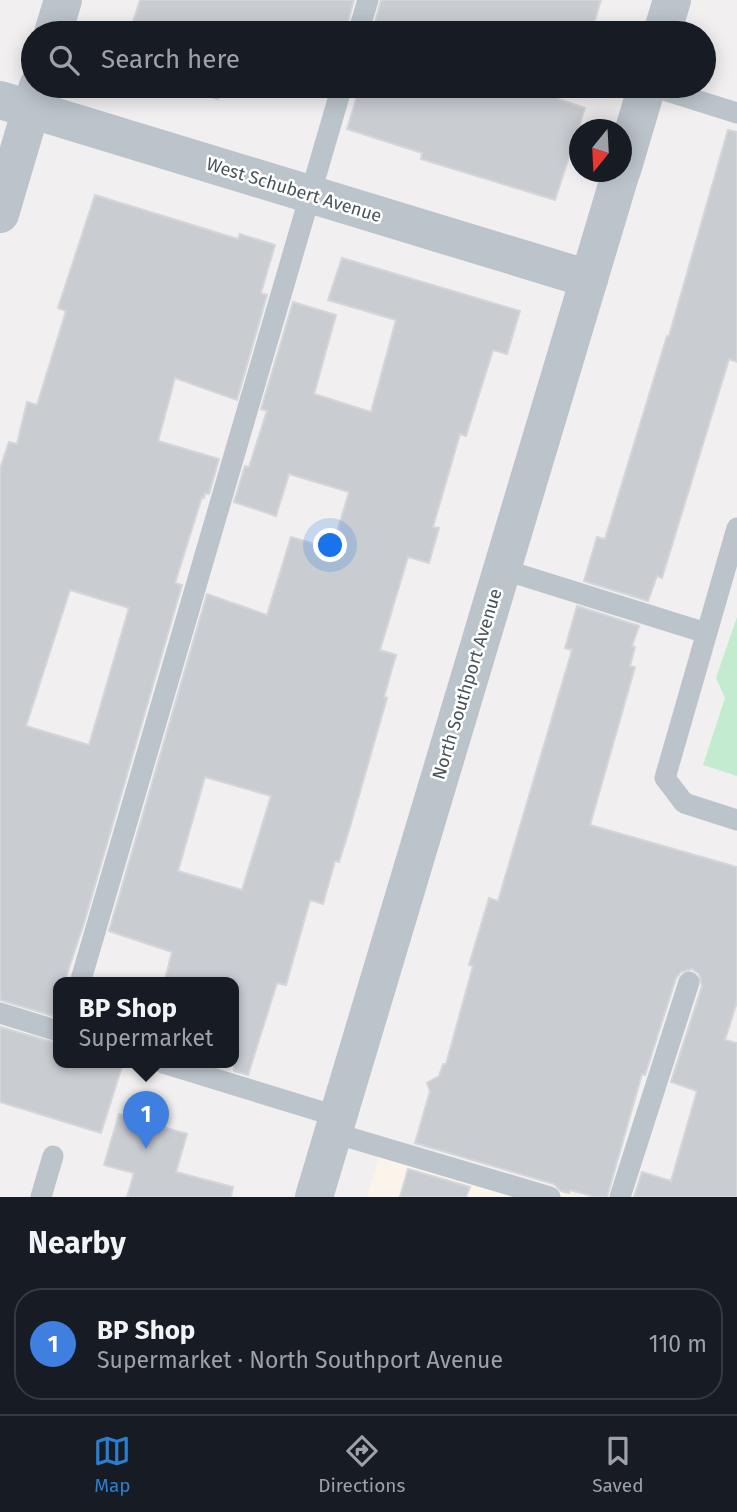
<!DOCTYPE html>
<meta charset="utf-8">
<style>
body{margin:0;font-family:"Fira Sans",sans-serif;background:#20242c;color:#f1f3f6}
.compass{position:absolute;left:569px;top:119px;width:63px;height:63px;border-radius:50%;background:#171b24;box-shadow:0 4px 18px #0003;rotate:198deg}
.you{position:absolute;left:331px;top:546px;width:24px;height:24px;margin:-18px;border:5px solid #fff;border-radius:50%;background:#1a73e8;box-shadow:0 0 0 10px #1a73e833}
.badge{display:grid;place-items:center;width:46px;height:46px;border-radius:50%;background:#2b7fd0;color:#fff;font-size:23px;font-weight:700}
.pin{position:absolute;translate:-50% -58px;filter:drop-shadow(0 2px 4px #0008)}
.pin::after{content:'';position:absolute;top:37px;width:24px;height:21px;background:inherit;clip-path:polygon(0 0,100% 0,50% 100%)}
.popup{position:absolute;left:53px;top:977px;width:186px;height:91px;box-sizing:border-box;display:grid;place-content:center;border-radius:14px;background:#171b24;filter:drop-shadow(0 2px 5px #0005);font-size:23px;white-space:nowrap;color:#9ea1a6}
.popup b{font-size:26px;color:#f1f3f6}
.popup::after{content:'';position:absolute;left:50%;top:100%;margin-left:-14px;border:14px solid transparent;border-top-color:#171b24}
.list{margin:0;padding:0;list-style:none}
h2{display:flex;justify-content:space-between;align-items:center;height:91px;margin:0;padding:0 28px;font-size:30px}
h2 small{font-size:23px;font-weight:400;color:#9ea1a6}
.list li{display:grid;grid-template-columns:46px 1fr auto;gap:21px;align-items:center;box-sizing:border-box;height:112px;margin:0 14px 14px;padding:0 14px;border:2px solid #363941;border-radius:28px}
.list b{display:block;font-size:26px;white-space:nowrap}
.list p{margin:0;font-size:23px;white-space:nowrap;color:#9ea1a6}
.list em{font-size:23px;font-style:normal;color:#9ea1a6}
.icon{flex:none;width:38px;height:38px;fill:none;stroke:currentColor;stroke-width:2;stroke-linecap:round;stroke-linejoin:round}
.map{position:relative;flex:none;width:737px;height:1197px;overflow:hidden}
.search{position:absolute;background:#171b24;box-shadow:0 4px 18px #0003;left:21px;right:21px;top:21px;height:77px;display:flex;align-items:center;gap:18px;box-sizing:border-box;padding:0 24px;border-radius:38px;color:#9ea1a6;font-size:26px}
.sheet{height:217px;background:#171b24}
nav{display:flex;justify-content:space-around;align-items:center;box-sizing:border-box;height:98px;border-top:2px solid #363941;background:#171b24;font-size:19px;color:#9ea1a6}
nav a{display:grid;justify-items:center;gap:4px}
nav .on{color:#2b7fd0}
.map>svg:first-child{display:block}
</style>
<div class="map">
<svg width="737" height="1197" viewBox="0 0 737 1197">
<rect width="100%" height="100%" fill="#f1efef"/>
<path fill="#faf4ea" d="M 384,1141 L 578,1197 L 367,1197 Z"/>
<path fill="#c2ebcf" d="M 737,617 L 737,776 L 703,765 L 725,698 L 716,678 Z"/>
<g fill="#c9ccd1" stroke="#d4d6da" stroke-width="2" fill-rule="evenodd">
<path d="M 140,0 L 354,0 L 345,33 L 119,33 L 121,29 L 130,31 Z"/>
<path d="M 381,0 L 601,0 L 591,33 L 372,33 Z"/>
<path d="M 173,86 L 222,86 L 218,99 Z"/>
<path d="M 360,86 L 562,86 L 558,99 L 585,108 L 555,200 L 421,159 L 422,153 L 347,129 Z"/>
<path d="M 728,130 L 737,132 L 737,362 L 729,359 L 662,578 L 657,576 L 648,601 L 584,581 L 597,537 L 605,539 L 667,336 L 669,336 Z"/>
<path d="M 95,195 L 238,239 L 240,234 L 275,245 L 261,293 L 267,295 L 237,400 L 175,378 L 158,441 L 219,459 L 209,494 L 205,493 L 204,498 L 202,497 L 175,583 L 182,585 L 84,923 L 64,983 L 59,983 L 59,999 L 53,1016 L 0,1000 L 0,469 L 9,442 L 17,444 L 27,402 L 37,405 L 66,311 L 58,308 ZM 70,590 L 129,608 L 89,745 L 26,726 Z"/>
<path d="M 342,258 L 520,311 L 507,354 L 493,350 L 466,436 L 460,434 L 433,527 L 439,528 L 429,563 L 408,557 L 380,650 L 396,655 L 384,697 L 387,698 L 350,827 L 339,862 L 335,861 L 323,904 L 310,900 L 286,985 L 277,983 L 248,1075 L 234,1071 L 234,983 L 164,983 L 172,952 L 109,931 L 207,594 L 267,615 L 291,537 L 332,549 L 349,492 L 289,474 L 276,516 L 234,502 L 245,466 L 249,467 L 267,411 L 261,409 L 293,302 L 336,315 L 314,394 L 371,412 L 396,320 L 328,300 ZM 205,777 L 271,796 L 242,890 L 178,871 Z"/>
<path d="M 577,606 L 639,626 L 632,646 L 635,647 L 630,666 L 635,667 L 590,825 L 737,867 L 737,1002 L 725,1040 L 737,1043 L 737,1197 L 634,1197 L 642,1172 L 671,1181 L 697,1091 L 671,1082 L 702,986 L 699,974 L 692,969 L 681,972 L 676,978 L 645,1075 L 642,1074 L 607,1197 L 595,1197 L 570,1190 L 569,1193 L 561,1191 L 554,1184 L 415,1143 L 430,1091 L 427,1083 L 439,1076 L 443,1064 L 446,1064 L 473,966 L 469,965 L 489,898 L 498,901 L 572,650 L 565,648 Z"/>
<path d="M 0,1027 L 59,1044 L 59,1063 L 123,1063 L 101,1133 L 0,1102 Z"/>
<path d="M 119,1114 L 187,1134 L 176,1172 L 233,1187 L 231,1197 L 127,1197 L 134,1173 L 104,1165 Z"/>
<path d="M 408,1169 L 470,1187 L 466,1197 L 400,1197 Z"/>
</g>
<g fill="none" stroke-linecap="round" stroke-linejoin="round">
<g stroke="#bcc4cb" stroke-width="21">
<path d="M 358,33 L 368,0"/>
<path d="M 651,86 L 737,113"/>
<path d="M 737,528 L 665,778 L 684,803 L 737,820"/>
<path d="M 502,569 L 706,633"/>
<path d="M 80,983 L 342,86"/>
<path d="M 0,1013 L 58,1031"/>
<path d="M 163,1063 L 339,1117"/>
<path d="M 334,1133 L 550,1197"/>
<path d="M 41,1197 L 53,1156"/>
<path d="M 620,1197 L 689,982"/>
</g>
<g stroke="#bcc4cb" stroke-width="38">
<path d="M 53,33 L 63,0"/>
<path d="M 0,100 L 589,279"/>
<path d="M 0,214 L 38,86"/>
</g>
<g stroke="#bcc4cb" stroke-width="38">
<path d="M 662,33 L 672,0"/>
<path d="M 622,170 L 647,86"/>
<path d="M 314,1197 L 621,172"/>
</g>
</g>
<g text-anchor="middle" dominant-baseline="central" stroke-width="5" stroke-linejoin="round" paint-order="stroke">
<g font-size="18" fill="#49535b" stroke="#fff">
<text transform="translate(294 190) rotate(17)">West Schubert Avenue</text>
<text transform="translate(467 684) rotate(-73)">North Southport Avenue</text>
</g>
</g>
</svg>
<svg class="compass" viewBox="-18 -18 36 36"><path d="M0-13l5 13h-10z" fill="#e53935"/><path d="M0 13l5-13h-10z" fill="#9ea1a6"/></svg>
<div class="you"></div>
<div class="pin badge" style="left:146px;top:1149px;background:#3f7fe0">1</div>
<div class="popup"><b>BP Shop</b>Supermarket</div>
<div class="search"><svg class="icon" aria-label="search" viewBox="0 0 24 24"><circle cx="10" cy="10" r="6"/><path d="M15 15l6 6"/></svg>Search here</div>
</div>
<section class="sheet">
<h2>Nearby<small></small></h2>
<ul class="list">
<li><span class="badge" style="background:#3f7fe0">1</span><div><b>BP Shop</b><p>Supermarket · North Southport Avenue</p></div><em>110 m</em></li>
</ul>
</section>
<nav>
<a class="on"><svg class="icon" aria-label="map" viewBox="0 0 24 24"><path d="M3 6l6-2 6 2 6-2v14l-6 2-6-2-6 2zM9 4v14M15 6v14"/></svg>Map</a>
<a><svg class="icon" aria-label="directions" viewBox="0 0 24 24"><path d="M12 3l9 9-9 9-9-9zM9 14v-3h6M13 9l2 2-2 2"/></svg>Directions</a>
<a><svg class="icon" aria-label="saved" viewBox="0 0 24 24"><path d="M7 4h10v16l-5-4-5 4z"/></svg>Saved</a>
</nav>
